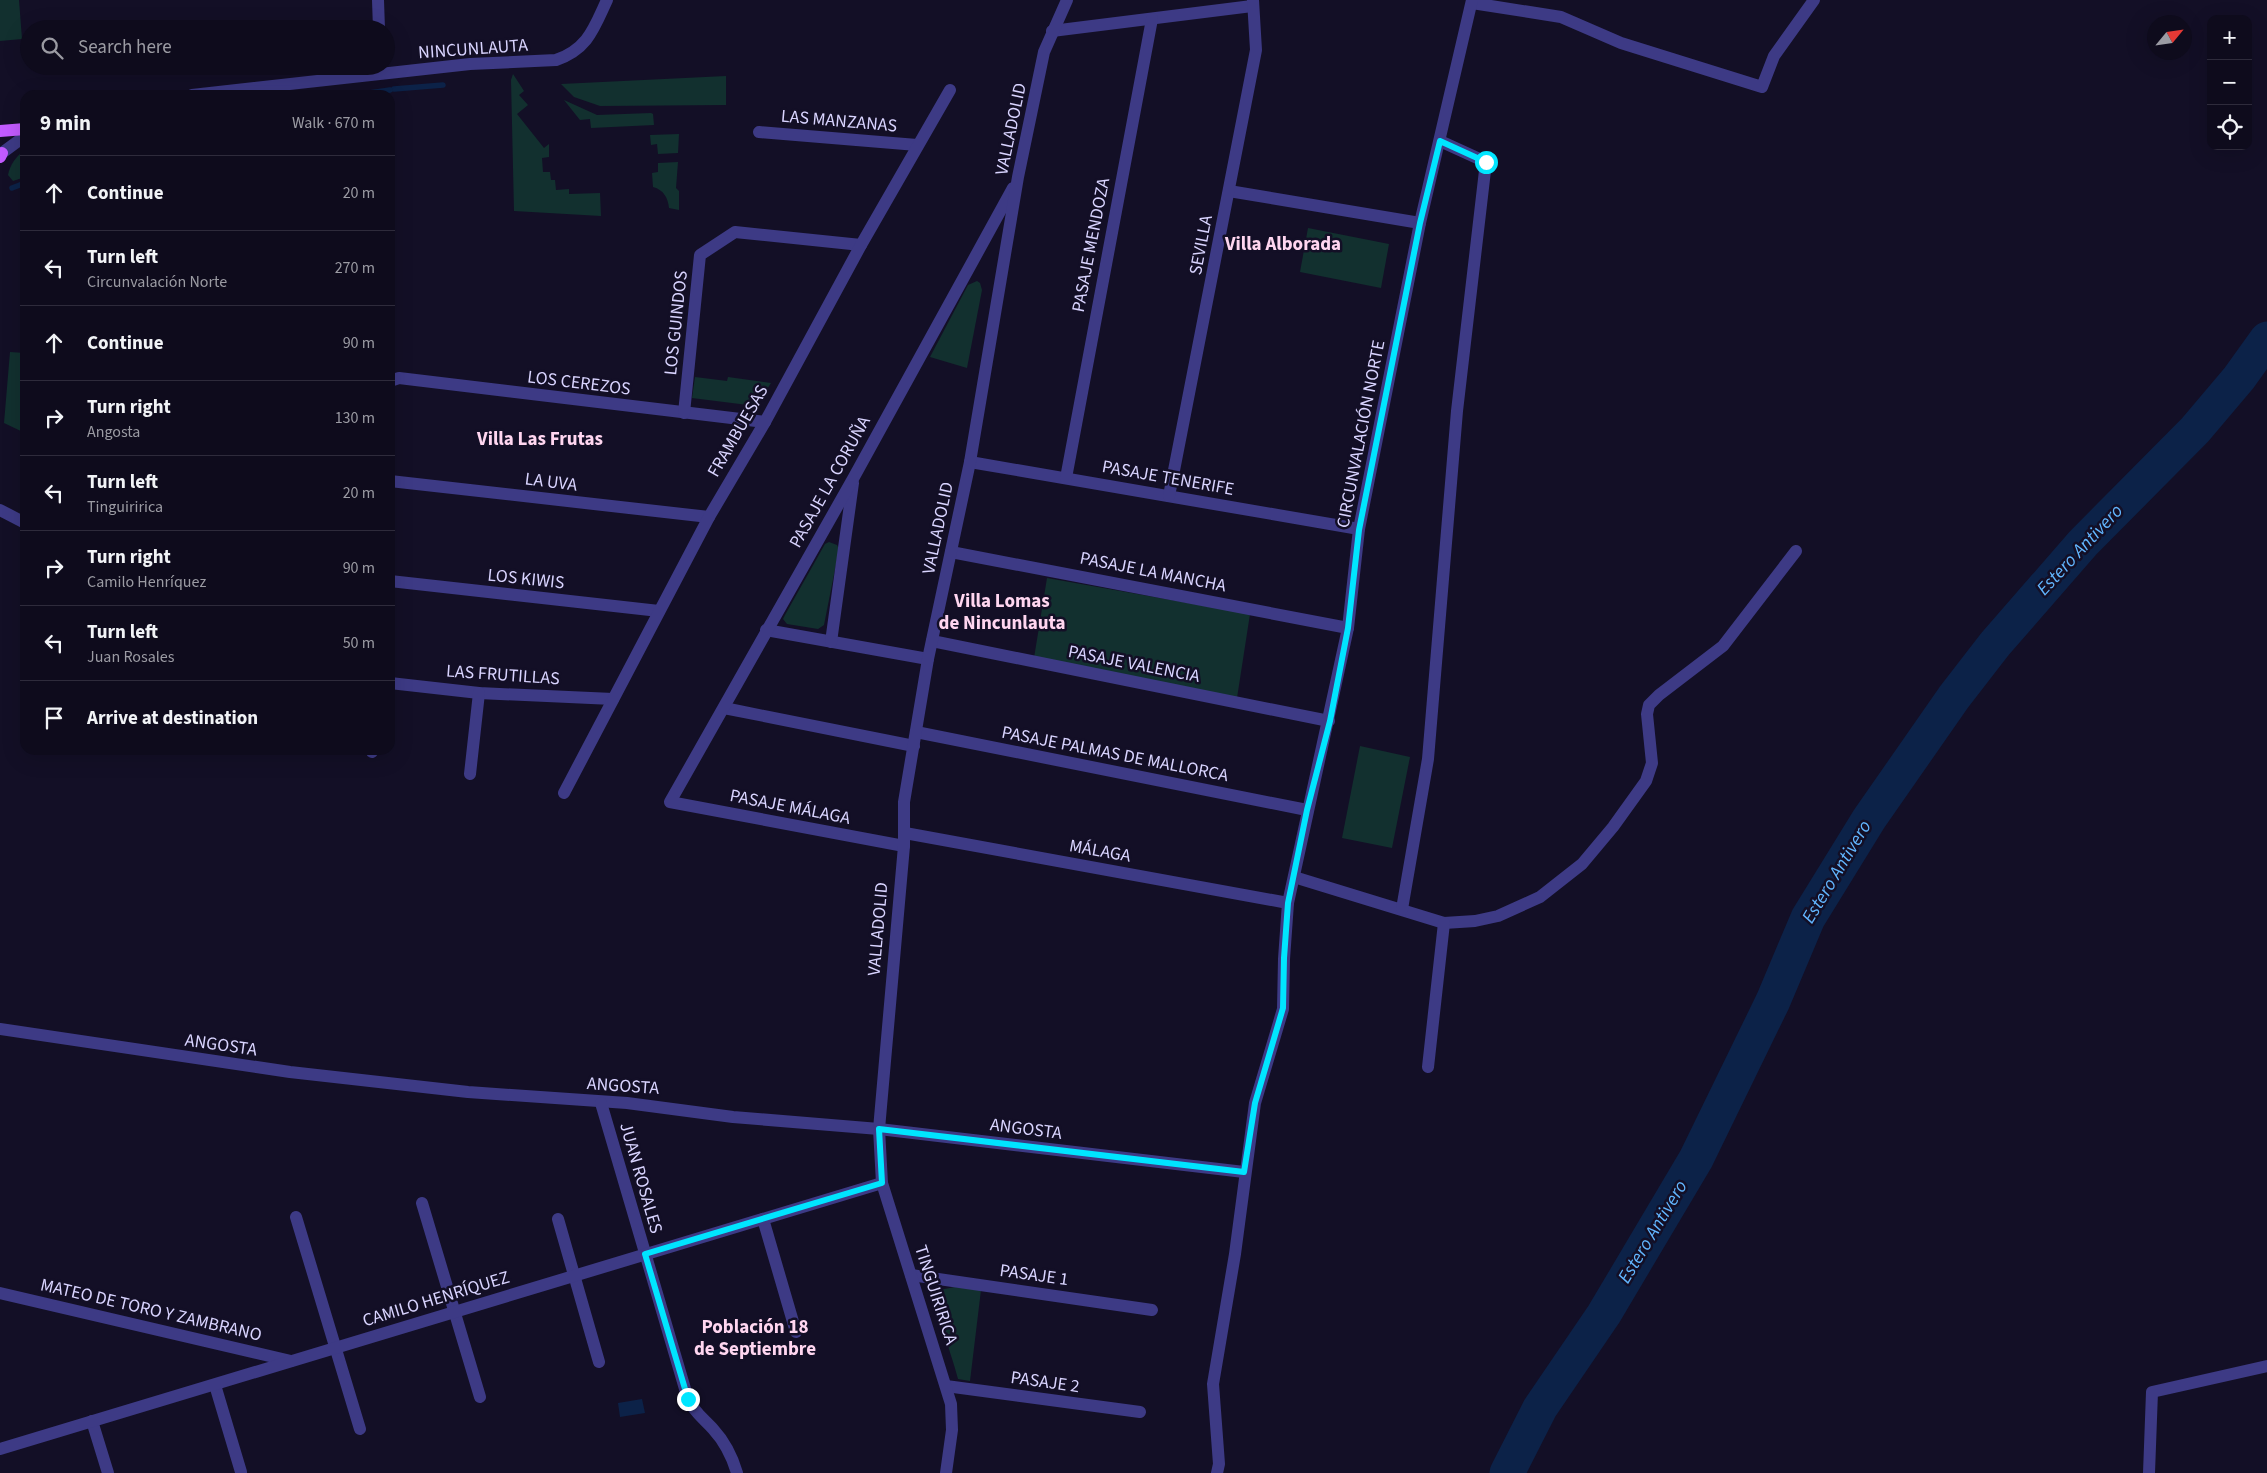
<!DOCTYPE html>
<meta charset="utf-8">
<style>
body{margin:0;font-family:"Source Sans 3",sans-serif;background:#1c1929;color:#f1f3f6}
.controls{position:absolute;right:15px;top:15px;display:grid;overflow:hidden;border-radius:10px;box-shadow:0 5px 20px #0002}
.controls button{width:45px;height:45px;display:grid;place-items:center;padding:0;border:0;border-bottom:1px solid #2e2b3b;background:#0e0b1c;color:#f1f3f6;font:25px sans-serif}
.compass{position:absolute;left:2147px;top:15px;width:45px;height:45px;border-radius:50%;background:#0e0b1c;box-shadow:0 5px 20px #0002;rotate:61deg}
.stop{position:absolute;width:15px;height:15px;margin:-11px;border:4px solid #00e5ff;border-radius:50%;background:#fff}
.stop.end{background:#00e5ff;border-color:#fff;box-shadow:0 1px 5px #0008}
.list{margin:0;padding:0;list-style:none}
h2{display:flex;justify-content:space-between;align-items:center;height:65px;margin:0;padding:0 20px;font-size:21px}
h2 small{font-size:16px;font-weight:400;color:#9b9ba3}
.list li{display:grid;grid-template-columns:32px 1fr auto;gap:15px;align-items:center;box-sizing:border-box;height:75px;padding:0 20px;border-top:1px solid #2e2b3b}
.list b{display:block;font-size:19px;white-space:nowrap}
.list p{margin:0;font-size:16px;white-space:nowrap;color:#9b9ba3}
.list em{font-size:16px;font-style:normal;color:#9b9ba3}
.icon{flex:none;width:28px;height:28px;fill:none;stroke:currentColor;stroke-width:2;stroke-linecap:round;stroke-linejoin:round}
.map{position:relative;flex:none;width:2267px;height:1473px;overflow:hidden}
.search{position:absolute;background:#0e0b1c;box-shadow:0 5px 20px #0002;left:20px;top:20px;width:375px;height:55px;display:flex;align-items:center;gap:12px;box-sizing:border-box;padding:0 18px;border-radius:28px;color:#9b9ba3;font-size:19px}
.panel{position:absolute;background:#0e0b1c;box-shadow:0 5px 20px #0002;left:20px;top:90px;width:375px;height:665px;border-radius:15px}
.map>svg:first-child{display:block}
</style>
<div class="map">
<svg width="2267" height="1473" viewBox="0 0 2267 1473">
<rect width="100%" height="100%" fill="#130f26"/>
<g fill="#12302f">
<path d="M 0,0 L 19,0 L 22,39 L 0,41 Z"/>
<path d="M 513,74 L 524,91 L 519,95 L 528,105 L 517,114 L 544,148 L 549,144 L 549,157 L 542,158 L 543,172 L 550,172 L 551,180 L 555,180 L 556,190 L 569,189 L 569,194 L 600,193 L 601,216 L 514,211 L 511,80 Z"/>
<path d="M 726,76 L 726,105 L 600,106 L 574,97 L 561,84 Z"/>
<path d="M 564,100 L 597,115 L 651,113 L 653,114 L 654,125 L 591,128 L 590,119 L 580,120 Z"/>
<path d="M 679,134 L 678,153 L 658,154 L 657,144 L 651,145 L 650,135 Z"/>
<path d="M 25,150 L 25,177 L 13,181 L 8,175 C 10,165 16,156 25,150 Z"/>
<path d="M 678,162 L 676,188 L 679,191 L 679,210 L 669,208 C 668,198 664,190 653,187 L 652,173 L 658,172 L 658,163 Z"/>
<path d="M 1308,228 L 1389,244 L 1381,288 L 1300,272 Z"/>
<path d="M 977,281 L 980,283 L 982,290 L 967,368 L 930,357 L 968,285 Z"/>
<path d="M 10,352 L 25,353 L 25,433 L 4,423 Z"/>
<path d="M 695,377 L 727,381 L 728,377 L 771,383 L 756,406 L 692,398 Z"/>
<path d="M 829,542 L 837,545 L 839,549 L 824,625 L 818,629 L 787,624 L 783,619 L 785,615 L 825,544 Z"/>
<path d="M 1047,578 L 1250,614 L 1237,698 L 1034,658 Z"/>
<path d="M 1360,746 L 1410,757 L 1392,848 L 1342,838 Z"/>
<path d="M 955,1287 L 981,1290 L 970,1381 L 958,1379 C 954,1363 948,1348 944,1332 C 940,1315 951,1309 934,1291 Z"/>
</g>
<path fill="#0c2248" d="M 642,1399 L 645,1413 L 620,1417 L 618,1403 Z"/>
<g fill="none" stroke-linecap="round" stroke-linejoin="round">
<g stroke="#0c2248" stroke-width="5.5">
<path d="M 394,89 L 443,85"/>
<path d="M 369,93 L 390,90"/>
<path d="M 352,95 L 364,94"/>
<path d="M 12,188 L 25,183"/>
</g>
<path stroke="#0c2248" stroke-width="35" d="M 1507,1473 L 1540,1408 L 1604,1314 L 1696,1159 L 1773,1001 L 1808,918 L 1869,819 L 1954,697 L 1995,644 L 2083,543 L 2195,430 L 2239,378 L 2267,339"/>
<g stroke="#3d3a85" stroke-width="12">
<path d="M 378,0 L 379,29"/>
<path d="M 1472,3 L 1561,17 L 1621,43 L 1762,87 L 1774,56 L 1814,0"/>
<path d="M 1052,31 L 1252,6"/>
<path d="M 192,95 L 470,64 L 556,60 C 588,49 594,28 607,0"/>
<path d="M 759,132 L 917,145"/>
<path d="M 2,153 L 25,136"/>
<path d="M 1229,191 L 1420,223"/>
<path d="M 390,381 L 399,378 L 765,422"/>
<path d="M 684,413 L 700,255 L 735,232 L 861,245"/>
<path d="M 970,462 L 1359,529"/>
<path d="M 1066,478 L 1152,19"/>
<path d="M 390,481 L 709,517"/>
<path d="M 1169,496 L 1256,50 L 1253,0"/>
<path d="M 0,510 L 25,523"/>
<path d="M 951,552 L 1348,628"/>
<path d="M 390,581 L 659,611"/>
<path d="M 766,630 L 928,659"/>
<path d="M 932,641 L 1329,721"/>
<path d="M 831,642 L 853,483"/>
<path d="M 390,683 L 479,693 L 613,699"/>
<path d="M 724,708 L 914,746"/>
<path d="M 916,732 L 1307,810"/>
<path d="M 372,752 L 373,750"/>
<path d="M 470,774 L 479,693"/>
<path d="M 564,793 L 709,517 L 765,422 L 861,245 L 950,90"/>
<path d="M 905,833 L 1288,903"/>
<path d="M 904,846 L 670,802 L 854,477 L 1013,188"/>
<path d="M 1294,877 L 1444,923 L 1475,921 L 1498,916 L 1540,897 L 1582,864 L 1613,827 L 1646,781 L 1652,763 L 1647,714 L 1649,705 L 1659,695 L 1723,646 L 1796,551"/>
<path d="M 1402,909 L 1428,759 L 1457,411 L 1486,162 L 1440,141"/>
<path d="M 0,1029 L 290,1072 L 468,1092 L 627,1103 L 733,1117 L 879,1129 L 1244,1172"/>
<path d="M 1428,1067 L 1444,923"/>
<path d="M 601,1103 L 688,1399 C 693,1411 704,1419 713,1429 C 725,1442 732,1456 737,1473"/>
<path d="M 422,1203 L 480,1397"/>
<path d="M 296,1217 L 360,1429"/>
<path d="M 558,1219 L 599,1362"/>
<path d="M 763,1219 L 796,1332"/>
<path d="M 911,1275 L 1152,1310"/>
<path d="M 0,1293 L 291,1361"/>
<path d="M 215,1385 L 241,1472"/>
<path d="M 946,1386 L 1140,1412"/>
<path d="M 92,1421 L 108,1473"/>
<path d="M 0,1449 L 882,1183"/>
<path d="M 946,1473 L 952,1430 L 951,1404 L 882,1183 L 879,1129 L 904,846 L 904,802 L 928,659 L 970,462 L 1018,177 L 1044,52 L 1067,0"/>
<path d="M 1217,1473 L 1219,1464 L 1213,1384 L 1235,1254 L 1255,1103 L 1283,1009 L 1284,959 L 1288,903 L 1348,628 L 1359,529 L 1420,223 L 1472,0"/>
<path d="M 2149,1473 L 2152,1392 L 2267,1366"/>
</g>
<g stroke="#c25bff" stroke-width="12">
<path d="M 0,131 L 25,129"/>
<path d="M 0,157 L 2,153"/>
</g>
</g>
<g fill="none" stroke-linecap="round" stroke-linejoin="round">
<path stroke="#00e5ff" stroke-width="6" d="M 688,1399 L 645,1254 L 882,1183 L 879,1129 L 1244,1172 L 1255,1103 L 1283,1008 L 1284,958 L 1288,903 L 1307,810 L 1330,721 L 1348,628 L 1359,530 L 1420,223 L 1440,141 L 1486,162"/>
</g>
<g text-anchor="middle" dominant-baseline="central" stroke-width="5" stroke-linejoin="round" paint-order="stroke">
<g font-size="18" fill="#d9d4ff" stroke="#130f26">
<text transform="translate(473 49) rotate(-4)">NINCUNLAUTA</text>
<text transform="translate(839 121) rotate(5)">LAS MANZANAS</text>
<text transform="translate(1011 129) rotate(-78)">VALLADOLID</text>
<text transform="translate(1091 245) rotate(-79)">PASAJE MENDOZA</text>
<text transform="translate(1201 245) rotate(-79)">SEVILLA</text>
<text transform="translate(676 323) rotate(-84)">LOS GUINDOS</text>
<text transform="translate(579 383) rotate(7)">LOS CEREZOS</text>
<text transform="translate(738 431) rotate(-60)">FRAMBUESAS</text>
<text transform="translate(1361 434) rotate(-79)">CIRCUNVALACIÓN NORTE</text>
<text transform="translate(1168 478) rotate(10)">PASAJE TENERIFE</text>
<text transform="translate(551 482) rotate(7)">LA UVA</text>
<text transform="translate(830 482) rotate(-61)">PASAJE LA CORUÑA</text>
<text transform="translate(938 528) rotate(-78)">VALLADOLID</text>
<text transform="translate(1153 572) rotate(11)">PASAJE LA MANCHA</text>
<text transform="translate(526 579) rotate(6)">LOS KIWIS</text>
<text transform="translate(1134 664) rotate(11)">PASAJE VALENCIA</text>
<text transform="translate(503 675) rotate(4)">LAS FRUTILLAS</text>
<text transform="translate(1115 754) rotate(11)">PASAJE PALMAS DE MALLORCA</text>
<text transform="translate(790 807) rotate(11)">PASAJE MÁLAGA</text>
<text transform="translate(1100 851) rotate(10)">MÁLAGA</text>
<text transform="translate(878 929) rotate(-85)">VALLADOLID</text>
<text transform="translate(221 1045) rotate(8)">ANGOSTA</text>
<text transform="translate(623 1086) rotate(4)">ANGOSTA</text>
<text transform="translate(1026 1129) rotate(7)">ANGOSTA</text>
<text transform="translate(641 1178) rotate(74)">JUAN ROSALES</text>
<text transform="translate(1034 1275) rotate(8)">PASAJE 1</text>
<text transform="translate(936 1295) rotate(72)">TINGUIRIRICA</text>
<text transform="translate(436 1299) rotate(-17)">CAMILO HENRÍQUEZ</text>
<text transform="translate(151 1310) rotate(13)">MATEO DE TORO Y ZAMBRANO</text>
<text transform="translate(1045 1382) rotate(8)">PASAJE 2</text>
</g>
<g font-size="19" font-weight="bold" fill="#ffd6f0" stroke="#130f26">
<text x="1283" y="244">Villa Alborada</text>
<text x="540" y="439">Villa Las Frutas</text>
<text x="1002" y="601">Villa Lomas<tspan x="1002" dy="22">de Nincunlauta</tspan></text>
<text x="755" y="1327">Población 18<tspan x="755" dy="22">de Septiembre</tspan></text>
</g>
<g font-size="19" font-style="italic" fill="#62b6ff" stroke="#130f26">
<text transform="translate(2080 550) rotate(-47)">Estero Antivero</text>
<text transform="translate(1837 872) rotate(-59)">Estero Antivero</text>
<text transform="translate(1653 1232) rotate(-59)">Estero Antivero</text>
</g>
</g>
</svg>
<div class="controls">
<button>+</button>
<button>−</button>
<button><svg class="icon" aria-label="locate" viewBox="0 0 24 24"><circle cx="12" cy="12" r="6"/><path d="M12 2v4M12 18v4M2 12h4M18 12h4"/></svg></button>
</div>
<svg class="compass" viewBox="-18 -18 36 36"><path d="M0-13l5 13h-10z" fill="#e53935"/><path d="M0 13l5-13h-10z" fill="#9b9ba3"/></svg>
<div class="stop" style="left:1486px;top:162px"></div>
<div class="stop end" style="left:688px;top:1399px"></div>
<div class="search"><svg class="icon" aria-label="search" viewBox="0 0 24 24"><circle cx="10" cy="10" r="6"/><path d="M15 15l6 6"/></svg>Search here</div>
<section class="panel">
<h2>9 min<small>Walk · 670 m</small></h2>
<ul class="list">
<li><svg class="icon" aria-label="ahead" viewBox="0 0 24 24"><path d="M12 20V5M6 11l6-6 6 6"/></svg><div><b>Continue</b></div><em>20 m</em></li>
<li><svg class="icon" aria-label="left" viewBox="0 0 24 24"><path d="M17 20v-9H6M10 6l-5 5 5 5"/></svg><div><b>Turn left</b><p>Circunvalación Norte</p></div><em>270 m</em></li>
<li><svg class="icon" aria-label="ahead" viewBox="0 0 24 24"><path d="M12 20V5M6 11l6-6 6 6"/></svg><div><b>Continue</b></div><em>90 m</em></li>
<li><svg class="icon" aria-label="right" viewBox="0 0 24 24"><path d="M7 20v-9h11M14 6l5 5-5 5"/></svg><div><b>Turn right</b><p>Angosta</p></div><em>130 m</em></li>
<li><svg class="icon" aria-label="left" viewBox="0 0 24 24"><path d="M17 20v-9H6M10 6l-5 5 5 5"/></svg><div><b>Turn left</b><p>Tinguiririca</p></div><em>20 m</em></li>
<li><svg class="icon" aria-label="right" viewBox="0 0 24 24"><path d="M7 20v-9h11M14 6l5 5-5 5"/></svg><div><b>Turn right</b><p>Camilo Henríquez</p></div><em>90 m</em></li>
<li><svg class="icon" aria-label="left" viewBox="0 0 24 24"><path d="M17 20v-9H6M10 6l-5 5 5 5"/></svg><div><b>Turn left</b><p>Juan Rosales</p></div><em>50 m</em></li>
<li><svg class="icon" aria-label="arrive" viewBox="0 0 24 24"><path d="M6 21V4h12l-3 4 3 4H6"/></svg><div><b>Arrive at destination</b></div></li>
</ul>
</section>
</div>
